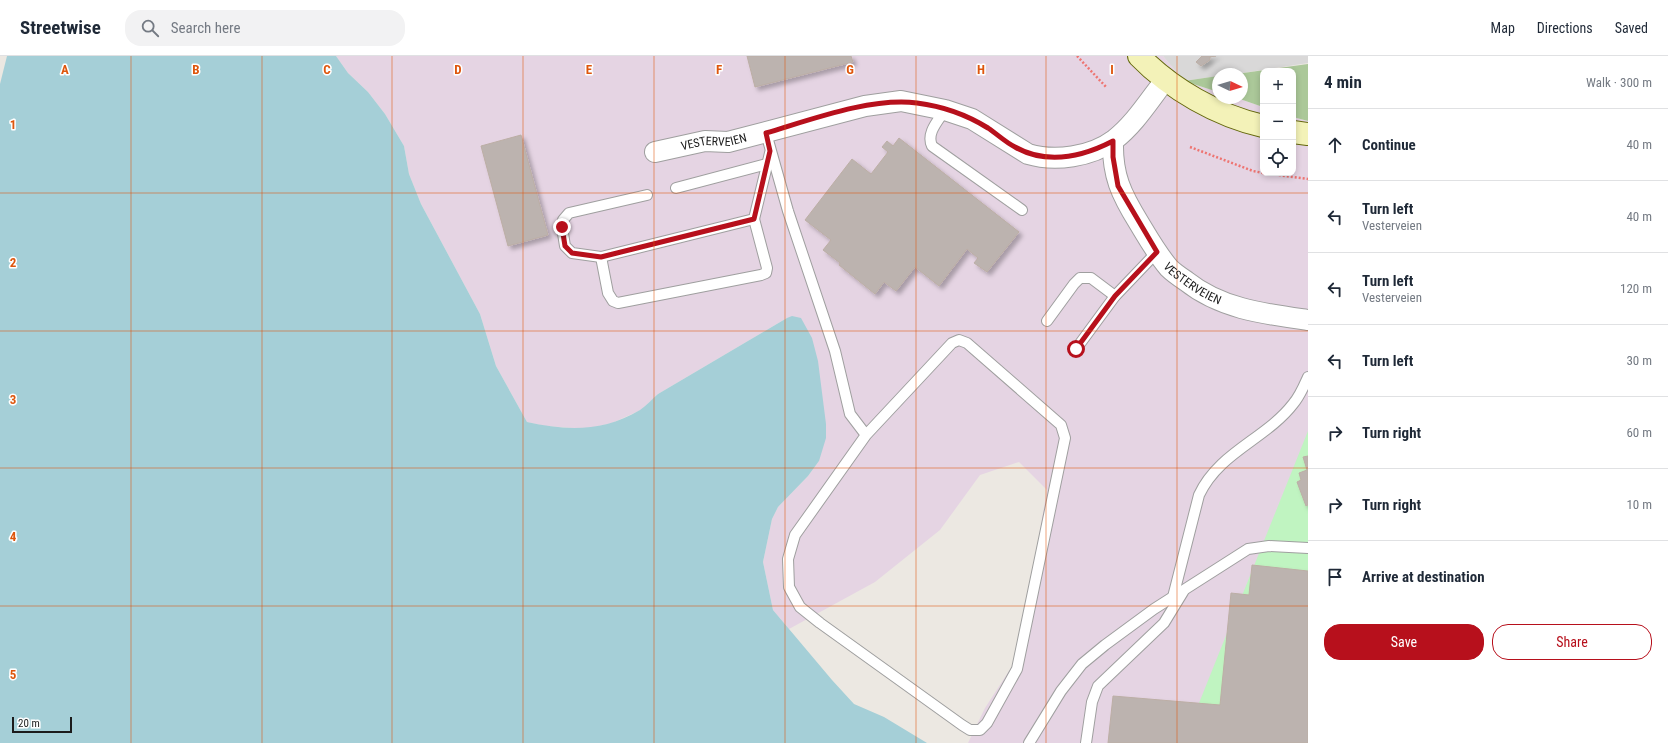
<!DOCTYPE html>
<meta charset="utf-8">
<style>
body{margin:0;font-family:"Roboto Condensed",sans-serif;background:#f2f2f3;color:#1f2937}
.controls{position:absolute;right:12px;top:12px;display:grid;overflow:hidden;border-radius:8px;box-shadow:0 2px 6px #0003}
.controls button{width:36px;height:36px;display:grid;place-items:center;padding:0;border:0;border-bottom:1px solid #e0e1e3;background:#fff;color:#1f2937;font:20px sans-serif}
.compass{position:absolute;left:1212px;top:12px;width:36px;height:36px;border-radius:50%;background:#fff;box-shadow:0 2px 6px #0003;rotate:94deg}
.scale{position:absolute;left:12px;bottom:10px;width:60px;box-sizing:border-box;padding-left:4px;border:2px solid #1b1b1b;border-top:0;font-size:11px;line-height:14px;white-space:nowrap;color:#1b1b1b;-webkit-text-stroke:3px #fff;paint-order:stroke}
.stop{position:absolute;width:12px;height:12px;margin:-9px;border:3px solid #b7101c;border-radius:50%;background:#fff}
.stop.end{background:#b7101c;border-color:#fff;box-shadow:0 1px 4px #0008}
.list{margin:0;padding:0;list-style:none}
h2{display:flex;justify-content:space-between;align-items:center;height:52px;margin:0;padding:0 16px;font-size:17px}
h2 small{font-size:13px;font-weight:400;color:#747a83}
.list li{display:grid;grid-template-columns:26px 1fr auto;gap:12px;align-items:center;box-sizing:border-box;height:72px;padding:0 16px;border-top:1px solid #e0e1e3}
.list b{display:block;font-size:15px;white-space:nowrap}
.list p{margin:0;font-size:13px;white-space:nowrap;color:#747a83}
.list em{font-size:13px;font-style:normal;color:#747a83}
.actions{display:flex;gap:8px;padding:12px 16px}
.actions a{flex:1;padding:9px 0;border:1px solid #b7101c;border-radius:16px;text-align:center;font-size:14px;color:#b7101c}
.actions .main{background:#b7101c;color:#fff}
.icon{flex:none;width:22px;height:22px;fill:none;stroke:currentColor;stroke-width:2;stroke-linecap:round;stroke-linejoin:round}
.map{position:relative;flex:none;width:1308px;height:687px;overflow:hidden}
header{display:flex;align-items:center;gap:24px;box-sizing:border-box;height:56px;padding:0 20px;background:#fff;border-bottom:1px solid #e0e1e3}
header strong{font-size:19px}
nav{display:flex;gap:22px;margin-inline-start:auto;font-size:14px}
.search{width:280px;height:36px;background:#f2f2f3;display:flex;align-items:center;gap:10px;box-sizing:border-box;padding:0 14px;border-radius:16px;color:#747a83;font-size:15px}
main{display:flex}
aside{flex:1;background:#fff}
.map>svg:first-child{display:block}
</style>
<header>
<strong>Streetwise</strong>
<div class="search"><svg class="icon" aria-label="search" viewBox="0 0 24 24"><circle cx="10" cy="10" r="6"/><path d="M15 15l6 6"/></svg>Search here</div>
<nav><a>Map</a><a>Directions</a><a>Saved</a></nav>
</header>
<main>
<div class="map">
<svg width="1308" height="687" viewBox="0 0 1308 687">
<defs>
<filter id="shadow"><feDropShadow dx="3.5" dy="3.5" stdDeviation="2" flood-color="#0004"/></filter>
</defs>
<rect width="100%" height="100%" fill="#ece8e2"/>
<path fill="#d9d8d8" d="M 1163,0 L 1308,0 L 1308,7 L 1236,18 L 1218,18 L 1218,20 L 1184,25 Z"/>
<path fill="#e5d4e3" d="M 336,0 L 1163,0 L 1184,25 L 1218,36 L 1218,42 L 1237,42 L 1263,51 L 1263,117 L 1293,117 L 1293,61 L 1308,65 L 1308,687 L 968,687 L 985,652 L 1018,601 L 1047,434 L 1019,406 L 980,419 L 940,474 L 875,526 L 789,573 L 773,554 L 763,506 L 772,463 L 778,451 L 808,420 L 819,405 L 787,262 L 658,338 L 641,354 L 612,367 L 586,373 L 545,370 L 527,366 L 496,310 L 480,258 L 421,148 L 409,118 L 404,90 L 385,58 L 368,36 L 348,17 Z"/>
<g fill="#abc899">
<path d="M 1308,8 L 1308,65 L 1293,61 L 1293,15 L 1263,15 L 1263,51 L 1237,42 L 1242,42 L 1242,18 L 1236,18 Z"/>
<path d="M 1218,20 L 1218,36 L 1184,25 Z"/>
</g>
<path fill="#c0f4c1" d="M 1308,375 L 1308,687 L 1183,687 Z"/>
<path fill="#a5cfd7" d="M 7,0 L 336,0 L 348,17 L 368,36 L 385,58 L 404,90 L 409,118 L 421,148 L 480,258 L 496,310 L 527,366 C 567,375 603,376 640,354 C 646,350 652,343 658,338 L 787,262 L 792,260 L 801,262 L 812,282 L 818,305 L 826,368 L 826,382 L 819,405 L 808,420 L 778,451 L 772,463 L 763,506 L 773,554 L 832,624 L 854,648 L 884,661 L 927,687 L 0,687 L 0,28 Z"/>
<g fill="#bcb3af" stroke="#bcaea5" filter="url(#shadow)">
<path d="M 747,0 L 851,0 L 853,6 L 755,31 Z"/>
<path d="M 1202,0 L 1216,0 L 1210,1 L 1210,4 L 1201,10 L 1196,6 Z"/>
<path d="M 521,79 L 548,179 L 508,190 L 481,90 Z"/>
<path d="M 899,82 L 1019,176 L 987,216 L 974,207 L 978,202 L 967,193 L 939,230 L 915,211 L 896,235 L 884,226 L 875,238 L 839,209 L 840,207 L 823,194 L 831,184 L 805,164 L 852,103 L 871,118 L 888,96 L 882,91 L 887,85 L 893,90 Z"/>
<path d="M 1308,400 L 1308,449 L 1306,450 L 1297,426 L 1301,424 L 1299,417 L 1307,414 L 1303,401 Z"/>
<path d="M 1252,509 L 1308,515 L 1308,687 L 1108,687 L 1113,640 L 1220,649 L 1231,537 L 1249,539 Z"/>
</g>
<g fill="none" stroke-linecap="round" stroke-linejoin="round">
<g stroke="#9f9f9f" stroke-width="12">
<g id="lane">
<path d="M 945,54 C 938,65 926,77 932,90 L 1022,154"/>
<path d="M 766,77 L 788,155 L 835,295 L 850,358 L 866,379 L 795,479 L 788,503 L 789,531 L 800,551 L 820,567 L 962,669 L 970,674 L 980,674 L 987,667 L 1017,613 L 1065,382 L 1061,369 L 967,287 L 959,284 L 952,287 L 866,379"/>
<path d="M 676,132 L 767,108"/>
<path d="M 647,139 L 569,157 L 563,164 L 562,171 L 565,190 L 572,197 L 601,201 L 754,163 L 770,97"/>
<path d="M 601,201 L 608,237 L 613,245 L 618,247 L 761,219 L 766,217 L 767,212 L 754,163"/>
<path d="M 1047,265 L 1074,228 L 1080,222 L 1091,222 L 1115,240"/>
<path d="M 1076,293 L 1115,240 L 1157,196"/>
<path d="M 1173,541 L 1199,439 C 1219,396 1266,383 1293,348 C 1300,340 1304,330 1308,321"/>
<path d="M 1029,687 L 1061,635 L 1082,608 L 1105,589 L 1154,553 L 1248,493 L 1269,490 L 1308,492"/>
<path d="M 1086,687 L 1092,646 L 1098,630 L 1164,567 L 1183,536"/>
</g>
</g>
<g stroke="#9f9f9f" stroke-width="22">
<g id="street">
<path id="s1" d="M 1113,85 C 1112,119 1121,138 1139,167 C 1148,182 1157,198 1169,212 C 1174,217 1180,221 1186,225 C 1221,253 1265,258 1308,264"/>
<path id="s2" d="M 655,96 L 705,85 L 728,86 L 865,50 L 901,45 L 945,54 L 972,63 L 1028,98 C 1055,106 1091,101 1114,84 C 1135,68 1150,43 1166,23"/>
</g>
</g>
<g stroke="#64680d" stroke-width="24">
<g id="secondary">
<path d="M 1139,0 C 1171,33 1218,60 1263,70"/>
<path d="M 1293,76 L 1308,78"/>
</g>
</g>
<g stroke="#ee7471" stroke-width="2.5" stroke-dasharray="2 2" stroke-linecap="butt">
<path d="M 1077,0 L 1107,32"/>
<path d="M 1190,91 L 1253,115 L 1263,117"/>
<path d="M 1263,117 L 1308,123"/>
</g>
<use href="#lane" stroke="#fff" stroke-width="10"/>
<use href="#street" stroke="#fff" stroke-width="20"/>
<use href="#secondary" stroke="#f3f2b8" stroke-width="22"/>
</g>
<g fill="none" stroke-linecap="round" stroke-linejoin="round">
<path stroke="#b7101c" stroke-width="5" d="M 562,171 L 565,190 L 572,197 L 601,201 L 754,163 L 770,95 L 766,77 C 810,64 871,41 917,47 C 941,50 967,59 988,72 C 997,78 1005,86 1015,91 C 1047,109 1082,101 1113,85 L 1113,101 L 1118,130 L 1157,196 L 1115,240 L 1076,293"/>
</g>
<path fill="none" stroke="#de560d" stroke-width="1" stroke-opacity="0.55" d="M 131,0 L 131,687M 262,0 L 262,687M 392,0 L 392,687M 523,0 L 523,687M 654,0 L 654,687M 785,0 L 785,687M 916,0 L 916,687M 1046,0 L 1046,687M 1177,0 L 1177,687M 0,137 L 1308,137M 0,275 L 1308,275M 0,412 L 1308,412M 0,550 L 1308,550"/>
<g text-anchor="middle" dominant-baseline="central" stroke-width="3" stroke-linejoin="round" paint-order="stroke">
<g font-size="12" fill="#1b1b1b" stroke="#fff">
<text stroke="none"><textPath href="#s2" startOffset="60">VESTERVEIEN</textPath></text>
<text stroke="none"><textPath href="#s1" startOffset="170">VESTERVEIEN</textPath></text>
</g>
</g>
<g font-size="13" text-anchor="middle" font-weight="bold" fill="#de560d" stroke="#fff" stroke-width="3" stroke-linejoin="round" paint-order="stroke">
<text x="65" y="18">A</text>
<text x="196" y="18">B</text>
<text x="327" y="18">C</text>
<text x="458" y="18">D</text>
<text x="589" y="18">E</text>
<text x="719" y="18">F</text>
<text x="850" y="18">G</text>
<text x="981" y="18">H</text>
<text x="1112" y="18">I</text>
<text x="13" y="73">1</text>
<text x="13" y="211">2</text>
<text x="13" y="348">3</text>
<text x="13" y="485">4</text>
<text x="13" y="623">5</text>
</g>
</svg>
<div class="controls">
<button>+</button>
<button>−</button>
<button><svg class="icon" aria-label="locate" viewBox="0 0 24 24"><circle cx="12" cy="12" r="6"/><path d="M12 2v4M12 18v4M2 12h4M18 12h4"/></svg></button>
</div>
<svg class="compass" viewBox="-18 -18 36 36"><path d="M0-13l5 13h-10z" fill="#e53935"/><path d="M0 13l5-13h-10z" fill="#747a83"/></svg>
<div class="scale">20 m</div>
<div class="stop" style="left:1076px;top:293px"></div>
<div class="stop end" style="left:562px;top:171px"></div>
</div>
<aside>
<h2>4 min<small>Walk · 300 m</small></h2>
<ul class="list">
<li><svg class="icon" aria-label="ahead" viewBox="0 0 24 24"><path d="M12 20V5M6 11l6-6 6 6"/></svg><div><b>Continue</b></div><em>40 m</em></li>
<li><svg class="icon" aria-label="left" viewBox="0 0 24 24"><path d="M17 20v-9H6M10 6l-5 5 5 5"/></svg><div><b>Turn left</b><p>Vesterveien</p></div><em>40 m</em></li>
<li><svg class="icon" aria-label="left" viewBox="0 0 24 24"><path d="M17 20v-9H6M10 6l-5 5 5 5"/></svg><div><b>Turn left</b><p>Vesterveien</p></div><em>120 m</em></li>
<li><svg class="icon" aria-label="left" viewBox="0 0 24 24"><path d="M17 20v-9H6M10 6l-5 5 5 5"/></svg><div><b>Turn left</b></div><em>30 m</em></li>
<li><svg class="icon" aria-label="right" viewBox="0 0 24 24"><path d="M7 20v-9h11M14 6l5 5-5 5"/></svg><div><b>Turn right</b></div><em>60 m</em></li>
<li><svg class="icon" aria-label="right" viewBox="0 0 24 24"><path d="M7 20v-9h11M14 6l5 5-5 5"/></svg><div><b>Turn right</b></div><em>10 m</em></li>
<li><svg class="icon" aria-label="arrive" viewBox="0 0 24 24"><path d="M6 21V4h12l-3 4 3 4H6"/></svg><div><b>Arrive at destination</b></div></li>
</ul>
<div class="actions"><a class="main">Save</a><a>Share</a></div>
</aside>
</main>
